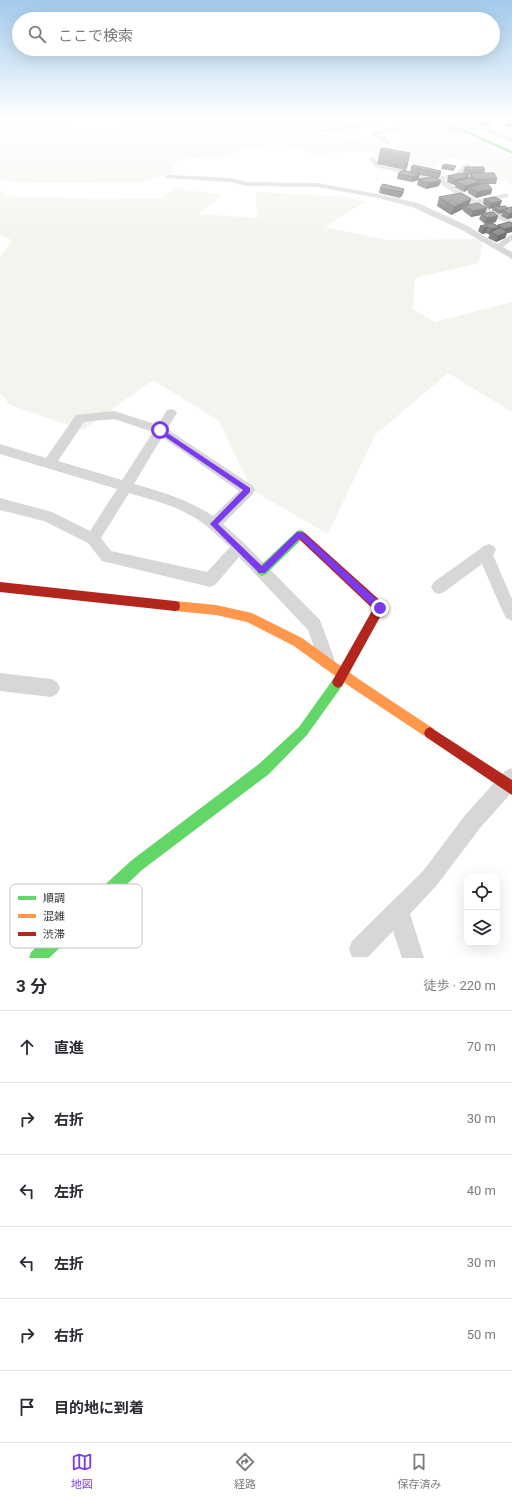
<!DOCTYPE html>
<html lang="ja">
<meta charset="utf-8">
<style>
body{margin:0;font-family:Roboto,"Noto Sans JP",sans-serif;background:#f2f2f3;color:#2b2b33}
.controls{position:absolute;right:12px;bottom:12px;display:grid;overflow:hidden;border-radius:8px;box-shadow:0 4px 16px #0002}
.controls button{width:36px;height:36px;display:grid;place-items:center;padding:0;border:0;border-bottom:1px solid #e1e1e2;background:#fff;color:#2b2b33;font:20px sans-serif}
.stop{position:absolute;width:12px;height:12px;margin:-9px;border:3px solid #7c3aed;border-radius:50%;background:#fff}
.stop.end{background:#7c3aed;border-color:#fff;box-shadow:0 1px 4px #0008}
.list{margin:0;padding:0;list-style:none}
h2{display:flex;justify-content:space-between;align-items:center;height:52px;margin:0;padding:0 16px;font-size:17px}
h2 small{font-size:13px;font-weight:400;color:#7c7c81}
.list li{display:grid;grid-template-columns:26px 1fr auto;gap:12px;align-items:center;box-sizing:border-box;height:72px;padding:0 16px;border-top:1px solid #e1e1e2}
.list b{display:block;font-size:15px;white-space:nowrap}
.list em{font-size:13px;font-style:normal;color:#7c7c81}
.icon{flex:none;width:22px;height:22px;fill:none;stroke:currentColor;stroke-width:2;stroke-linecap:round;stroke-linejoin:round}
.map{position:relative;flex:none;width:512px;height:958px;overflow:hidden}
.search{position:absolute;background:#fff;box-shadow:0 4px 16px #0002;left:12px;right:12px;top:12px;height:44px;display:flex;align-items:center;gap:10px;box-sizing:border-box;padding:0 14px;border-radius:22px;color:#7c7c81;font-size:15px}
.sheet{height:484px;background:#fff}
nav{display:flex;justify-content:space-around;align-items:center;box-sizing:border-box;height:56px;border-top:1px solid #e1e1e2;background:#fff;font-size:11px;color:#7c7c81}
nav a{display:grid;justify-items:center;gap:2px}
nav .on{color:#7c3aed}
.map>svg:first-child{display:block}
</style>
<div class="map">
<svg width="512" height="958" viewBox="0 0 512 958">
<rect width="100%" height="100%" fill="#fff"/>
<g fill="#f1f5ed">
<path d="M 0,120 L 13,120 L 64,127 L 137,133 L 158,127 L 120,120 L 327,120 L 307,126 L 317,134 L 395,148 L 411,141 L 392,132 L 401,129 L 411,131 L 440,127 L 456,131 L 512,158 L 512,185 L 477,168 L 471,161 L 449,157 L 428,169 L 392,164 L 367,150 L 332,153 L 318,158 L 305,148 L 272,144 L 248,148 L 225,156 L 182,159 L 171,165 L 175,172 L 142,182 L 35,183 L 0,180 Z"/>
<path d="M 174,188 L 222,195 L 199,214 L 257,218 L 256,192 L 346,197 L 365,202 L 325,227 L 387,240 L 483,239 L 479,263 L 415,278 L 413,309 L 435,322 L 512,302 L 512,412 L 448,373 L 375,435 L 328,534 L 252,490 L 219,421 L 153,380 L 83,430 L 10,405 L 0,393 L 0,258 L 12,240 L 0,235 L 0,191 L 12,197 L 162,199 Z"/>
</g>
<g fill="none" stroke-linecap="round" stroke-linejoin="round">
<g fill="#d7d7d7" fill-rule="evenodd">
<path d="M 374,120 L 384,120 C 376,125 322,135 315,131 Z"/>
<path d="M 408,120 L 414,120 L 405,128 L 378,134 L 390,142 L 390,144 L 386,144 L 370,133 L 401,126 Z"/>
<path d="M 415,120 L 430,120 L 452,128 L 480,126 L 512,138 L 512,142 L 479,130 L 451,132 L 427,123 Z"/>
<path d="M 372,156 L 374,157 L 379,165 L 438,177 L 455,173 L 466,164 L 470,164 L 470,166 L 459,175 L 444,180 L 476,200 L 508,193 L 508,197 L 481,204 L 512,221 L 512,226 L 477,208 L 436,181 L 375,167 L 369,158 Z"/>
<path d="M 167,175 L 231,178 L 247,182 L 317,183 L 378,194 L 418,203 L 468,226 L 497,244 L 512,234 L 512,240 L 503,247 L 512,252 L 512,259 L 462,230 L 412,207 L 378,198 L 317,187 L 247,186 L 231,182 L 165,178 L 165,176 Z"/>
<path d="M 171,409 L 175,410 L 177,413 L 167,429 L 253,486 L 255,490 L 253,494 L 223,524 L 244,543 L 320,620 L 335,661 L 333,667 L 327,669 L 321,667 L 308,630 L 239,557 L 215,585 L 210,587 L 102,561 L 88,543 L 44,521 L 0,510 L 0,498 L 52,512 L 90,531 L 117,489 L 0,454 L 0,444 L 46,458 L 76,415 L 114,411 L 158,425 L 167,410 ZM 114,419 L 153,432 L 122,480 L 58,461 L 84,422 ZM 162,437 L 239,491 L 213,516 C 189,500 162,492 134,484 ZM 129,493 C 149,499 170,504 188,514 C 204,522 217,535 230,547 L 207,572 L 111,551 L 101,538 Z"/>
<path d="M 489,544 L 494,546 L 496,550 L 493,555 L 512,599 L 512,621 L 506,618 L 501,608 L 482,564 L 444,592 L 439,594 L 434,592 L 431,587 L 434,582 L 484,546 Z"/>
<path d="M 0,673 L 51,679 L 57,682 L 60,688 L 57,694 L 51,697 L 0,691 Z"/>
<path d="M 512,768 L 512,792 L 480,828 L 437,885 L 410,914 L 424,958 L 402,958 L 393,931 L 368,957 L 352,957 L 349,949 L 352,941 L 423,871 L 466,814 L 505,771 Z"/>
</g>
<g fill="#63d668" fill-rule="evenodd">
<path d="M 437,120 L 442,120 L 512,151 L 512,154 Z"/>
<path d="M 300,530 L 303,531 L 307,536 L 305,539 L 301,540 L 266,574 L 262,576 L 258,574 L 257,571 L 258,568 L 297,531 Z"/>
<path d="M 338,676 L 342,678 L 344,682 L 342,686 L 307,735 L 269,774 L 142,870 L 49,958 L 29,958 L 31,952 L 132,860 L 259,764 L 299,727 L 334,678 Z"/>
</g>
<path fill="#ff974d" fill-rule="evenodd" d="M 175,601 L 216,605 L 252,613 L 302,638 L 360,680 L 434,729 L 436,733 L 434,737 L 430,739 L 426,737 L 352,688 L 294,646 L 247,622 L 216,615 L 175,611 L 171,610 L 170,606 L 171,602 Z"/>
<g fill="#b3261e" fill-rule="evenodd">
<path d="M 302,532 L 305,533 L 384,604 L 385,608 L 342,686 L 338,688 L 334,686 L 332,682 L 334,678 L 373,609 L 299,539 L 297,536 L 299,533 Z"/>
<path d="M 0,582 L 175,601 L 179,602 L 180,606 L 179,610 L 175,611 L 0,592 Z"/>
<path d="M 430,727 L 512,780 L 512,795 L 426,737 L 424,733 L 426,729 Z"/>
</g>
</g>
<g fill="#6f6f6f" fill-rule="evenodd">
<path d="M 481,120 L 492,120 L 489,126 L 480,125 Z"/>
<path d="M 512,120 L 512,127 L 505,127 L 507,122 Z"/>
<path d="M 380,150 L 410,153 L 407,168 L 405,170 L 377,164 Z"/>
<path d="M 442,166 L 455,169 L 453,171 L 441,169 Z"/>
<path d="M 411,167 L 441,171 L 440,176 L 438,178 L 437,178 L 439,186 L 426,189 L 417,185 L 418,180 L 412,182 L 397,179 L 398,174 L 410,172 ZM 419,175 L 432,177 L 418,179 Z"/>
<path d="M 465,167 L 485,170 L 484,173 L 497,179 L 496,184 L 488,184 L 492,189 L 491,194 L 476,198 L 468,193 L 468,190 L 464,192 L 455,187 L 455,185 L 454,185 L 447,182 L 448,176 L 464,174 L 463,172 ZM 466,175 L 470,175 L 469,178 L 468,178 Z"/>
<path d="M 380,188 L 404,189 L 403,194 L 400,198 L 379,193 Z"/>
<path d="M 439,197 L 471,199 L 469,205 L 485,213 L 496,222 L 485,224 L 479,219 L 481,215 L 471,217 L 463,211 L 463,209 L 451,215 L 437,206 Z"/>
<path d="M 484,199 L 500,206 L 508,208 L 512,207 L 512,218 L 507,219 L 501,216 L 502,213 L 499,214 L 492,210 L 492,208 L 489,209 L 483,204 Z"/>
<path d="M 512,223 L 512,232 L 507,233 L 505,238 L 496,242 L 488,238 L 490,235 L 486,233 L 482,234 L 478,231 L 480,226 L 497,226 L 498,225 Z"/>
</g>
<g fill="#5a5a5a">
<path d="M 410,153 L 407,168 L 405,170 L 408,156 Z"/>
<path d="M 441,171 L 440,176 L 438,178 L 439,173 Z"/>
<path d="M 420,174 L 418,180 L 412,182 L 413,177 Z"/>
<path d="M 469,176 L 467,182 L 456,181 L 455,185 L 454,185 L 455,180 Z"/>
<path d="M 441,181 L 439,186 L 426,189 L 428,183 Z"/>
<path d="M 480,182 L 479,188 L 469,187 L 468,190 L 464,192 L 465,186 Z"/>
<path d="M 404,189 L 403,194 L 400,198 L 402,192 Z"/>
<path d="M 492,189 L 491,194 L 476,198 L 477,192 Z"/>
<path d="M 471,199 L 468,207 L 464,206 L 463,209 L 451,215 L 454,207 Z"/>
<path d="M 502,201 L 500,206 L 489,209 L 491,203 Z"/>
<path d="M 487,208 L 485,214 L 481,214 L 481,215 L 471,217 L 473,211 Z"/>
<path d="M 503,210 L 502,213 L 499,214 L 500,211 Z"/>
<path d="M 512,213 L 512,218 L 507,219 L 509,214 Z"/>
<path d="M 498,216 L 496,222 L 485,224 L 487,218 Z"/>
<path d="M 488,227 L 486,233 L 482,234 L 484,228 Z"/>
<path d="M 500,227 L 498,233 L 491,232 L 490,235 L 489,235 L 491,229 Z"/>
<path d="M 512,227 L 512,232 L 507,233 L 505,238 L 496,242 L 498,236 L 502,234 L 504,229 Z"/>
</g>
<g fill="#818181" stroke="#5a5a5a">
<path d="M 481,120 L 491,120 L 491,121 Z"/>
<path d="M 508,120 L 512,120 L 512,122 L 507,122 Z"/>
<path d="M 382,148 L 410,153 L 408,156 L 380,150 Z"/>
<path d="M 445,164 L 456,166 L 454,169 L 442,166 Z"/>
<path d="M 413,165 L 441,171 L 439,173 L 411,167 Z"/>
<path d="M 465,167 L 483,167 L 485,170 L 466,170 Z"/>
<path d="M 402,170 L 420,174 L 413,177 L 398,174 Z"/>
<path d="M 462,173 L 469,176 L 455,180 L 448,176 Z"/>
<path d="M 471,173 L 494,173 L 497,179 L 474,179 L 480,182 L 465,186 L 456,181 L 471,178 L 474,179 Z"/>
<path d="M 435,177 L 441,181 L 428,183 L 418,179 Z"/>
<path d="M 487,183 L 492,189 L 477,192 L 469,187 Z"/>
<path d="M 383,184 L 404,189 L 402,192 L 380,188 Z"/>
<path d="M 461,193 L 471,199 L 454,207 L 439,197 Z"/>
<path d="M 495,197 L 502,201 L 491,203 L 484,199 Z"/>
<path d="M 478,203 L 487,208 L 473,211 L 464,206 Z"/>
<path d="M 505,206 L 508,208 L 503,210 L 500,211 L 493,207 Z"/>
<path d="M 511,207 L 512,207 L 512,213 L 509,214 L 503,210 Z"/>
<path d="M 493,212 L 498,216 L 487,218 L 481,214 Z"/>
<path d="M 509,222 L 512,223 L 512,227 L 504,229 L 498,225 Z"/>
<path d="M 492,223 L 500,227 L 491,229 L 488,227 L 484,228 L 480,226 Z"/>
<path d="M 500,228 L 507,232 L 498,236 L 491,232 Z"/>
</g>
<linearGradient id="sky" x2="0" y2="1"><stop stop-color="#a3caec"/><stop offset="0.47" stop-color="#fff"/><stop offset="1" stop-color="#fff" stop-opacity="0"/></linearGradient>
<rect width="512" height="254" fill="url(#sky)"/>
<path fill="#7c3aed" d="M 160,428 L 250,488 L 250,492 L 218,524 L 262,566 L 297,532 L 302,532 L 383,605 L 383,611 L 377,611 L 300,538 L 265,573 L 259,573 L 210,524 L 243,490 L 158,432 L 158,429 Z"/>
<rect x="10" y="884" width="132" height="64" rx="6" fill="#fff" stroke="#c2c2c2" stroke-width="1"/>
<rect x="18" y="896" width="18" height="4" fill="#63d668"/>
<rect x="18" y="914" width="18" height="4" fill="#ff974d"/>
<rect x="18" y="932" width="18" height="4" fill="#b3261e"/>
<g font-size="11" fill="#333">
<text x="43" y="902">順調</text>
<text x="43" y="920">混雑</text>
<text x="43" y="938">渋滞</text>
</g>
</svg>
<div class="controls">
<button><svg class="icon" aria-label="locate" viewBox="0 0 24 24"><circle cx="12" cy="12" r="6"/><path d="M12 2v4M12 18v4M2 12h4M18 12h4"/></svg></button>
<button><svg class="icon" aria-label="layers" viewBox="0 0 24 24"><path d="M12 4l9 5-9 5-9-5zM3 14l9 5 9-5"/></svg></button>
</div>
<div class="stop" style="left:160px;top:430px"></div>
<div class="stop end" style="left:380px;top:608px"></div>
<div class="search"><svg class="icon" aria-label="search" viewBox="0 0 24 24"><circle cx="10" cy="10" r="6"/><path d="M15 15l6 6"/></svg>ここで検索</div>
</div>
<section class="sheet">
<h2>3 分<small>徒歩 · 220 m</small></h2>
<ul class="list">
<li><svg class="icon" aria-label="ahead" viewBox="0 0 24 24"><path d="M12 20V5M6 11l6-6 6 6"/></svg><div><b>直進</b></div><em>70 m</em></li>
<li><svg class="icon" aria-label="right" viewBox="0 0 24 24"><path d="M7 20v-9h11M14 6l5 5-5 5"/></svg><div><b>右折</b></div><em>30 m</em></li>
<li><svg class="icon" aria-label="left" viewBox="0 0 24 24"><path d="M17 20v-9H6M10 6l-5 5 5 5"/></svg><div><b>左折</b></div><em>40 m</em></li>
<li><svg class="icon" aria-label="left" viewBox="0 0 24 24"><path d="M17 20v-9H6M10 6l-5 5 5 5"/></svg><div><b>左折</b></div><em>30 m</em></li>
<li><svg class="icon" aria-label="right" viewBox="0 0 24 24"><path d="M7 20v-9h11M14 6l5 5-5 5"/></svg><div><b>右折</b></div><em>50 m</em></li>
<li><svg class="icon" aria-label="arrive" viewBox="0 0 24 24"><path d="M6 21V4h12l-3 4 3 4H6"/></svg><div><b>目的地に到着</b></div></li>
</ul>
</section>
<nav>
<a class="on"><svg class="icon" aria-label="map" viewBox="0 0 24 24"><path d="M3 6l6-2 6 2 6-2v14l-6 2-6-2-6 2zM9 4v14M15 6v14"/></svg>地図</a>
<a><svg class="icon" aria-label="directions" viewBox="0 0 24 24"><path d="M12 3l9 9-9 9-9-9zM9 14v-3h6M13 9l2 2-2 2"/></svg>経路</a>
<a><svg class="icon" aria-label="saved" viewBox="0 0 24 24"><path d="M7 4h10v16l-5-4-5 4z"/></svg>保存済み</a>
</nav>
